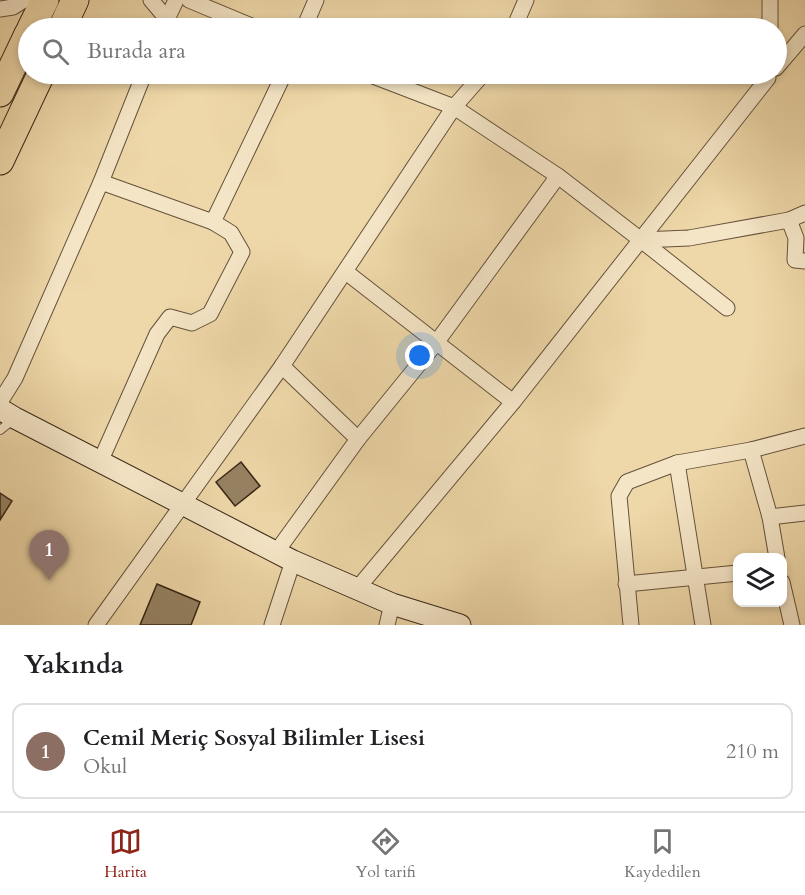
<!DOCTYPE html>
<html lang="tr">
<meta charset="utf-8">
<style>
body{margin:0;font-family:Cardo,serif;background:#f6f6f6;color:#202124}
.controls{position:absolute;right:18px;bottom:18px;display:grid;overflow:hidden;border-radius:12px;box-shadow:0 3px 9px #0003}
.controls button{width:54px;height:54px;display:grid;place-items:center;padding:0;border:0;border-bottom:2px solid #e0e0e0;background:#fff;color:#202124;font:30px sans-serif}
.you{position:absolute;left:420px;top:356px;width:21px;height:21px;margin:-15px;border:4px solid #fff;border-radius:50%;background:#1a73e8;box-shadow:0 0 0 9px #1a73e833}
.badge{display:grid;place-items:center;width:39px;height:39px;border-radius:50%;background:#8f2418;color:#fff;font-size:20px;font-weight:700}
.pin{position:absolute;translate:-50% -50px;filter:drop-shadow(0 2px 3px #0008)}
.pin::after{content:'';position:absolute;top:32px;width:21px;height:18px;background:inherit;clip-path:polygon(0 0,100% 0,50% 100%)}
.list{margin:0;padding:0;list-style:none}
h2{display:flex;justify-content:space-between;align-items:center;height:78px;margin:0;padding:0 24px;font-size:26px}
h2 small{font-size:20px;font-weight:400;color:#757577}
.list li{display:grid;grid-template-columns:39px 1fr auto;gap:18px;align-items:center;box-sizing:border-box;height:96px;margin:0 12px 12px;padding:0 12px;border:2px solid #e0e0e0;border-radius:12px}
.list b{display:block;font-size:22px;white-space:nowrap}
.list p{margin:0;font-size:20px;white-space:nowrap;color:#757577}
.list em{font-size:20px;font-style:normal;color:#757577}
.icon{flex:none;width:33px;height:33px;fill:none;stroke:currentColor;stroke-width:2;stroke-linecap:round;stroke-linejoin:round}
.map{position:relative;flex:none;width:805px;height:625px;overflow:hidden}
.search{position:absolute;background:#fff;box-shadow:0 3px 9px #0003;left:18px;right:18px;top:18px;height:66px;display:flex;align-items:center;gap:15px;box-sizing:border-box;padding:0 21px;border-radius:33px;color:#757577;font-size:22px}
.sheet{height:186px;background:#fff}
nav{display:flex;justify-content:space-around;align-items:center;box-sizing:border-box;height:84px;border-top:2px solid #e0e0e0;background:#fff;font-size:16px;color:#757577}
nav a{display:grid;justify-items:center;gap:3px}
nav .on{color:#8f2418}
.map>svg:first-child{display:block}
</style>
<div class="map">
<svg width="805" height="625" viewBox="0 0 805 625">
<rect width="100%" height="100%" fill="#eed7a8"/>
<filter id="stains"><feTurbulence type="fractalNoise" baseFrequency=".00333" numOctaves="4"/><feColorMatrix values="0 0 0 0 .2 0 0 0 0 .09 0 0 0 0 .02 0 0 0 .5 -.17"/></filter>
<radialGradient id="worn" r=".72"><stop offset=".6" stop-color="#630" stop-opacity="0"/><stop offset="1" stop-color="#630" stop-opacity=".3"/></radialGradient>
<g fill="#968262" stroke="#372617" stroke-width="1.5">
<path d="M 241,462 L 260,486 L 235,506 L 216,482 Z"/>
<path d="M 0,493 L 12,501 L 0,520 Z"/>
<path d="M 157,584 L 200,602 L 191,625 L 140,625 Z"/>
</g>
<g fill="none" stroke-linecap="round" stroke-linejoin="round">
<g stroke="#65523b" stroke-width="10">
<path id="lane" d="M 0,430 L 14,419"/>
</g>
<g stroke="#65523b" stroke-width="17">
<g id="street">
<path d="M 151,0 L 167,19"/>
<path d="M 189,0 L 256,28"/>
<path d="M 0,9 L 13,7 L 24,0"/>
<path d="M 163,28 L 176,0"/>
<path d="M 304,28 L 316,0"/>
<path d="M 514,28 L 526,0"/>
<path d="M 770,28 L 770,0"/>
<path d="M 776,68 L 805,34"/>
<path d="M 368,74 L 454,107 L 558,176 L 641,240 L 689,238 L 789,220 L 805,213"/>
<path d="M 789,220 L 796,238 L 795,260 L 805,261"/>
<path d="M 213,222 L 284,74"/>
<path d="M 641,240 L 727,308"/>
<path d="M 346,272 L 513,402"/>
<path d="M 282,366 L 358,439"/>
<path d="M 0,402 L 15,378 L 101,182 L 144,74"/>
<path d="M 100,462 L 157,334 L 170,317 L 192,323 L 210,314 L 242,252 L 231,233 L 213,222 L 101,182"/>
<path d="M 677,463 L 703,625"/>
<path d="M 770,517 L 805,513"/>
<path d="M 277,551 L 358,439 L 436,343 L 558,176"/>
<path d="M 777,558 L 770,517 L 751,450 L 805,436"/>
<path d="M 782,582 L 792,625"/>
<path d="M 626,584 L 738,573"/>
<path d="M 357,589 L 513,402 L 768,78 L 768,74"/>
<path d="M 96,625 L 282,366 L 454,107 L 483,74"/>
<path d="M 272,625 L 293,561"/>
<path d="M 387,625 L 392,604"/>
<path d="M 631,625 L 619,496 L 627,482 L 677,463 L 751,450"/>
</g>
</g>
<g stroke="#372617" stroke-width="23">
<path id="secondary" d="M 0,409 L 15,418 L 293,561 L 392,604 L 460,625"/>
</g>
<g stroke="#372617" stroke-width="29">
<g id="highway">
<path d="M 31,28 L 45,0"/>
<path d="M 62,28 L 75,0"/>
<path d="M 0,93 L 28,34"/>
<path d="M 0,161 L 41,74"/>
</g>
</g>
<use href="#lane" stroke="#f4e5c6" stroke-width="8"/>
<use href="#street" stroke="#f4e5c6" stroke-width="15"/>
<use href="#secondary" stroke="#f4e5c6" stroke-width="21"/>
<use href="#highway" stroke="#eed7a8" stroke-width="27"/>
</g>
<rect width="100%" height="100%" filter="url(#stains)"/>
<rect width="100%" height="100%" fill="url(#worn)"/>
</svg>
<div class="controls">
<button><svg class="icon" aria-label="layers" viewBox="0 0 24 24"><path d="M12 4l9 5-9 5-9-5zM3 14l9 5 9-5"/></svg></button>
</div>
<div class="you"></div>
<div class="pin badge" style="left:49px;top:580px;background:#8d6e63">1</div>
<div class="search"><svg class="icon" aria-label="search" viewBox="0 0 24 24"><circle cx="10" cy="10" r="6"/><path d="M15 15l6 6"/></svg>Burada ara</div>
</div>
<section class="sheet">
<h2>Yakında<small></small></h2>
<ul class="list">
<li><span class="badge" style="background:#8d6e63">1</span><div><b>Cemil Meriç Sosyal Bilimler Lisesi</b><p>Okul</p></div><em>210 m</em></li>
</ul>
</section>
<nav>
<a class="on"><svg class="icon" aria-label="map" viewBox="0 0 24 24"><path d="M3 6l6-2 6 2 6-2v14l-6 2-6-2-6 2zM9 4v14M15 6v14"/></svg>Harita</a>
<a><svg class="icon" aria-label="directions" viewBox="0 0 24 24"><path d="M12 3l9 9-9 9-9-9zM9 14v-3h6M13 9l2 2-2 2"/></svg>Yol tarifi</a>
<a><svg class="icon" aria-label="saved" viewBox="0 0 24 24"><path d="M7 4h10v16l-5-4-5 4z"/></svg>Kaydedilen</a>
</nav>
